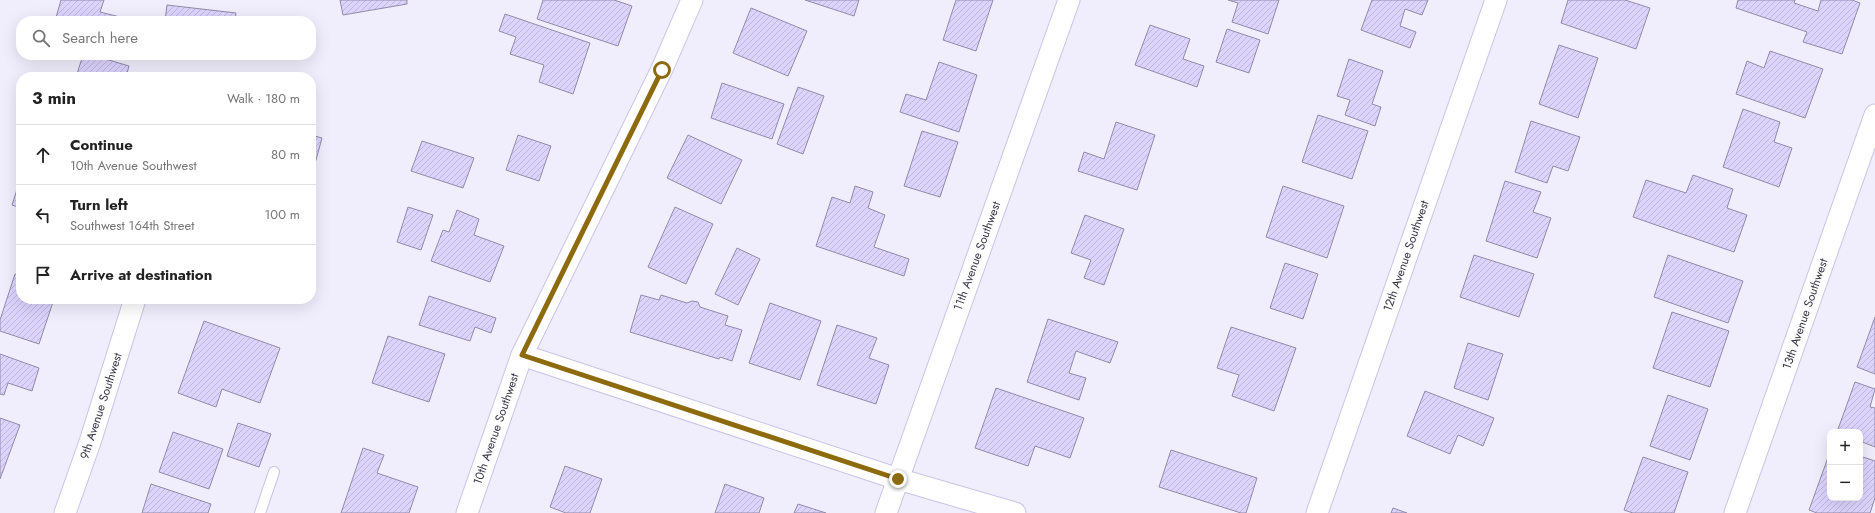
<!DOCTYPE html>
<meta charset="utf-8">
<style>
body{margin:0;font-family:Jost,sans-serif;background:#f6f6f6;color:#222}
.controls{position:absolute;right:12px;bottom:12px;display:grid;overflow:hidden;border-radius:8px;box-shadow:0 4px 16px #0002}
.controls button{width:36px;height:36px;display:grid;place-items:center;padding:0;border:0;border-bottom:1px solid #e0e0e0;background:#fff;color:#222;font:20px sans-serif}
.stop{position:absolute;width:12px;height:12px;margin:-9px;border:3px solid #8d6a0d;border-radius:50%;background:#fff}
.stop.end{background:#8d6a0d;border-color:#fff;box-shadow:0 1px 4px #0008}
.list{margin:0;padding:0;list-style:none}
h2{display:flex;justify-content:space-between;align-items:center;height:52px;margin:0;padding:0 16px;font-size:17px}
h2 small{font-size:13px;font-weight:400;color:#767676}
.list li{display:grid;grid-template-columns:26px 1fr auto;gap:12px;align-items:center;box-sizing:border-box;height:60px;padding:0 16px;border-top:1px solid #e0e0e0}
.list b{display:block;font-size:15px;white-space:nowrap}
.list p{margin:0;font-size:13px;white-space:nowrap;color:#767676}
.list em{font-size:13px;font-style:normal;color:#767676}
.icon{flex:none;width:22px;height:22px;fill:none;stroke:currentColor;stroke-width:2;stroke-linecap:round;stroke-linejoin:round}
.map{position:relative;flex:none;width:1875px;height:513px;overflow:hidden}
.search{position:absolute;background:#fff;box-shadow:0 4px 16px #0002;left:16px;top:16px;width:300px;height:44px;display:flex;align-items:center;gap:10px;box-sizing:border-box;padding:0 14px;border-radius:16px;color:#767676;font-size:15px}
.panel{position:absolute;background:#fff;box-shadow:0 4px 16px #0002;left:16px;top:72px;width:300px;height:232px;border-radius:16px}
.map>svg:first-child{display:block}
</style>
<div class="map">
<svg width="1875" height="513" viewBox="0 0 1875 513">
<defs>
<pattern id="building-hatch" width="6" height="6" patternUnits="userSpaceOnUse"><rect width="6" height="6" fill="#ddd4fe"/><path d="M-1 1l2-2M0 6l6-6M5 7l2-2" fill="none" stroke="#beb7db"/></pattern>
</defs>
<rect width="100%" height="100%" fill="#f0eefc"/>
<g fill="url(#building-hatch)" stroke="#918baa">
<path d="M 61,0 L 104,0 L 100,12 L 120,17 L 119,21 L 55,21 Z"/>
<path d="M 340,0 L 407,0 L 407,4 L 343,15 Z"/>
<path d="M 543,0 L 614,0 L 632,6 L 618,46 L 537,19 Z"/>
<path d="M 805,0 L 859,0 L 854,16 Z"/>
<path d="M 956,0 L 993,0 L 976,51 L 943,40 Z"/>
<path d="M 1228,0 L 1279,0 L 1268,34 L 1232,22 L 1238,3 Z"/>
<path d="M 1372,0 L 1428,0 L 1422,15 L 1405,9 L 1400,26 L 1416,32 L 1410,48 L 1361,30 Z"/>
<path d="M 1568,0 L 1625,0 L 1650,8 L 1636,49 L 1561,23 Z"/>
<path d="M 1738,0 L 1795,0 L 1794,3 L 1818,11 L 1821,0 L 1852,0 L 1860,3 L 1842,54 L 1803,42 L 1807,32 L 1736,8 Z"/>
<path d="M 167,5 L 236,13 L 235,21 L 165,21 Z"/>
<path d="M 751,8 L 807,31 L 788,76 L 733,53 Z"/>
<path d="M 505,14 L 590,43 L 573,94 L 539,82 L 544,65 L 510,54 L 516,37 L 499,31 Z"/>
<path d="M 1150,25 L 1190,39 L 1183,59 L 1204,66 L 1197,87 L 1135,65 Z"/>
<path d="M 1227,29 L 1260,40 L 1249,73 L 1216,62 Z"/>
<path d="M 1559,45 L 1598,58 L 1578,118 L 1539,104 Z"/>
<path d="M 1770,51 L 1823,69 L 1805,118 L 1736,94 L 1747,61 L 1764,68 Z"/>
<path d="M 83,55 L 92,55 L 129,66 L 126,77 L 76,77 Z"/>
<path d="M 199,55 L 232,55 L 231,58 Z"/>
<path d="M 1349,59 L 1383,71 L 1372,104 L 1381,107 L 1375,126 L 1345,115 L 1350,100 L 1337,96 Z"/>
<path d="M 939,62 L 977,75 L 959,132 L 900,112 L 906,94 L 926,100 Z"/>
<path d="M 722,83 L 784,104 L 772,139 L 711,118 Z"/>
<path d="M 798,87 L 824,96 L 803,154 L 777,144 Z"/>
<path d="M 1743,109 L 1780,122 L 1774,142 L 1792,148 L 1779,187 L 1723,167 Z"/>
<path d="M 1318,115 L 1368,131 L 1352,179 L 1302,162 Z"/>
<path d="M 1531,121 L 1580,137 L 1568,171 L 1553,166 L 1547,183 L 1515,172 Z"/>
<path d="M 1116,122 L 1155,135 L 1137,190 L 1078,171 L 1084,152 L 1104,159 Z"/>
<path d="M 922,131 L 958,142 L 940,197 L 904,186 Z"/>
<path d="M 311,135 L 322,138 L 311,178 Z"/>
<path d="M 518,135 L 551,146 L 539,181 L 506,170 Z"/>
<path d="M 688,135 L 742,160 L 721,204 L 667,178 Z"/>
<path d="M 422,141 L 474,158 L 463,188 L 411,171 Z"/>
<path d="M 1693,175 L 1733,189 L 1727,208 L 1747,215 L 1734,252 L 1633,217 L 1646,180 L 1686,193 Z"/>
<path d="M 21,177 L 21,208 L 12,205 Z"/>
<path d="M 1505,181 L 1541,192 L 1533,212 L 1551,218 L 1537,258 L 1486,241 Z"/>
<path d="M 855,186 L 873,192 L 868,208 L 885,215 L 874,247 L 909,259 L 904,276 L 816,246 L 832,197 L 850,203 Z"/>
<path d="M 1283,186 L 1344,206 L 1327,258 L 1266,237 Z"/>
<path d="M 408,207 L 433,215 L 421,250 L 397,242 Z"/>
<path d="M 675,207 L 713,224 L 686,284 L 648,267 Z"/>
<path d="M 457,210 L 479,219 L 474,235 L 504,246 L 490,282 L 431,261 L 443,230 L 449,232 Z"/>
<path d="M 1085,215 L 1124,229 L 1104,285 L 1084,278 L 1091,260 L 1071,253 Z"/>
<path d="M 737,248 L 760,259 L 738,305 L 715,294 Z"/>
<path d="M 1474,255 L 1534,274 L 1519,317 L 1460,297 Z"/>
<path d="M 1668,255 L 1743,281 L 1728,323 L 1654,297 Z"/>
<path d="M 1285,263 L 1318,274 L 1303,319 L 1270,308 Z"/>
<path d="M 15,274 L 21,276 L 21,299 L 54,299 L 39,344 L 0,331 L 0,320 Z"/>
<path d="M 641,295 L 659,300 L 661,295 L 687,303 L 692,301 L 698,302 L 700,307 L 728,316 L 725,325 L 742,330 L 732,361 L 720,357 L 719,359 L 630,332 Z"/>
<path d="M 429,296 L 496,318 L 491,333 L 475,327 L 470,341 L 419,325 Z"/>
<path d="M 770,303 L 821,321 L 800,380 L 749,363 Z"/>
<path d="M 1672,312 L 1729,331 L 1710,387 L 1653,368 Z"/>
<path d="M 1875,317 L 1875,374 L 1857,367 Z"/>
<path d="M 1048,319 L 1118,342 L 1110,363 L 1076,351 L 1069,373 L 1086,378 L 1079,400 L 1027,382 Z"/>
<path d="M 204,321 L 280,348 L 260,403 L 222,389 L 216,407 L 178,393 Z"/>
<path d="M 837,325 L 877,338 L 869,358 L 889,365 L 876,404 L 817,385 Z"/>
<path d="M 1231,327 L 1296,348 L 1274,411 L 1232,396 L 1239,375 L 1217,368 Z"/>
<path d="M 388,336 L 445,354 L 429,402 L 372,383 Z"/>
<path d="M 1468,343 L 1503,354 L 1488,400 L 1454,388 Z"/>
<path d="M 0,354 L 39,368 L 32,391 L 8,383 L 4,395 L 0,394 Z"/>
<path d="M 1855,382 L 1875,389 L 1870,407 L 1875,408 L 1875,447 L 1860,441 L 1860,432 L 1837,432 Z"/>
<path d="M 996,388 L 1084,418 L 1070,458 L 1035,446 L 1028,466 L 975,448 Z"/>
<path d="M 1425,391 L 1494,418 L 1483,446 L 1458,435 L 1450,454 L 1407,436 Z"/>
<path d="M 1668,395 L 1708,409 L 1690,460 L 1650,446 Z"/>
<path d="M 0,418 L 20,425 L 0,479 Z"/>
<path d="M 238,423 L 271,434 L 259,467 L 227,456 Z"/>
<path d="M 173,432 L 223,449 L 209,489 L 159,472 Z"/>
<path d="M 363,448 L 384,455 L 377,473 L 418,487 L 409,513 L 341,513 Z"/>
<path d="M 1171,450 L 1257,478 L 1246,513 L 1241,513 L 1159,487 Z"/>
<path d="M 1830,452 L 1830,498 L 1860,498 L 1860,456 L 1875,461 L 1875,498 L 1870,513 L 1817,513 L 1809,510 Z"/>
<path d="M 1643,457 L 1688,472 L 1674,513 L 1633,513 L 1624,510 Z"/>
<path d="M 565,466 L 602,479 L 590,513 L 566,513 L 550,507 Z"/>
<path d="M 151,484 L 211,504 L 208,513 L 142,513 Z"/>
<path d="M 725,484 L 764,498 L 759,513 L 715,513 Z"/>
<path d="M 798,504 L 826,513 L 794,513 Z"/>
<path d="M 1393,508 L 1407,513 L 1391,513 Z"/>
</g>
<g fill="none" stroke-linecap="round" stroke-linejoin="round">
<g stroke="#cac3e5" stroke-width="12">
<path id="service" d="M 260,513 L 274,472"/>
</g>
<g stroke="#cac3e5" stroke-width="23">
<g id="minor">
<path d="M 522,355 L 898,479 L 1015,513"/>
<path d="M 65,513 L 90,442 L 135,299"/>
<path d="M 467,513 L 522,355 L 662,69 L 692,0"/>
<path d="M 886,513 L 1069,0"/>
<path d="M 1317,513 L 1496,0"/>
<path d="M 1735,513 L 1875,115"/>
</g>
</g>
<use href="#service" stroke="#fff" stroke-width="10"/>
<use href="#minor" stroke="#fff" stroke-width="21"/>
</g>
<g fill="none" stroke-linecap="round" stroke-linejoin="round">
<path stroke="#8d6a0d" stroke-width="5" d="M 662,70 L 522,355 L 898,479"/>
</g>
<g text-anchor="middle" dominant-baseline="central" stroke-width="4" stroke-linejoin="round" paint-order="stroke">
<g font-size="12" fill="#3a3744" stroke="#fdfdfd">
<text transform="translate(977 256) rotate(-70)">11th Avenue Southwest</text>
<text transform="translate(1406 256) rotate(-71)">12th Avenue Southwest</text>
<text transform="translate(1805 314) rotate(-71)">13th Avenue Southwest</text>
<text transform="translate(101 406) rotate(-72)">9th Avenue Southwest</text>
<text transform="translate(496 429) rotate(-71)">10th Avenue Southwest</text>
</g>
</g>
</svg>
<div class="controls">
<button>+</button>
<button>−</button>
</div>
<div class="stop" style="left:662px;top:70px"></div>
<div class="stop end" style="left:898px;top:479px"></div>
<div class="search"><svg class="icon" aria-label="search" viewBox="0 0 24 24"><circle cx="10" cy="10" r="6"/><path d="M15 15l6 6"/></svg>Search here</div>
<section class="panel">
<h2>3 min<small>Walk · 180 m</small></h2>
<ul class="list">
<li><svg class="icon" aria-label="ahead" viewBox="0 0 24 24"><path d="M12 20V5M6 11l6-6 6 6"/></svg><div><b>Continue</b><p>10th Avenue Southwest</p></div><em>80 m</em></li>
<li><svg class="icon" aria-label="left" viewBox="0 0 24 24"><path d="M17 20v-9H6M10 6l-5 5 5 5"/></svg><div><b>Turn left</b><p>Southwest 164th Street</p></div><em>100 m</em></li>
<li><svg class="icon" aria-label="arrive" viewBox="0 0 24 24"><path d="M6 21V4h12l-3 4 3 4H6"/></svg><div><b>Arrive at destination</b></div></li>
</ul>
</section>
</div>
